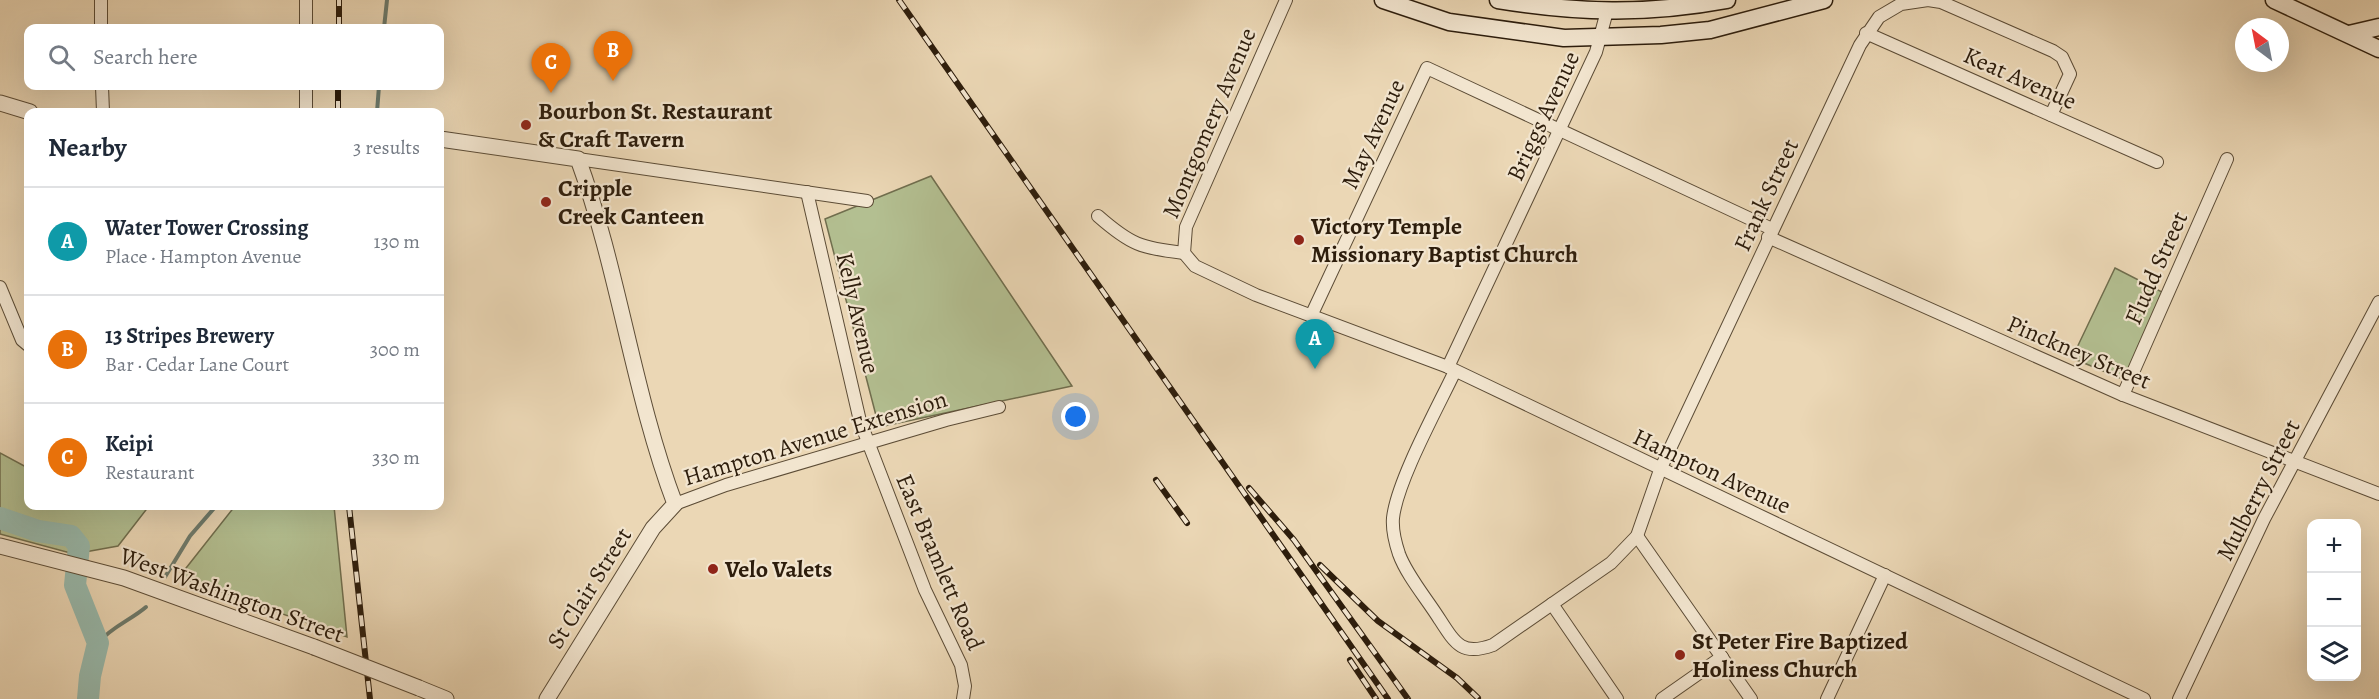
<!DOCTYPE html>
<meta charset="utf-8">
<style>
body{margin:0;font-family:Alegreya,serif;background:#f6f6f7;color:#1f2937}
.controls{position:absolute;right:18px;bottom:18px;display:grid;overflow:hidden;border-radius:12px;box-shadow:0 6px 24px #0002}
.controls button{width:54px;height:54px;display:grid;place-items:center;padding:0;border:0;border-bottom:2px solid #e0e1e3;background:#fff;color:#1f2937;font:30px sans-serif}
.compass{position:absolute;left:2235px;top:18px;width:54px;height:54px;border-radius:50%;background:#fff;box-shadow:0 6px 24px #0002;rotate:328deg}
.you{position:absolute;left:1076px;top:417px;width:21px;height:21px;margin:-15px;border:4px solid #fff;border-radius:50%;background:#1a73e8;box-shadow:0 0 0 9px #1a73e833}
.badge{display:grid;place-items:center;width:39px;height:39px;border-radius:50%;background:#8f2418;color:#fff;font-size:20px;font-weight:700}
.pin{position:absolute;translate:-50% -50px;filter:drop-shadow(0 2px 3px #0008)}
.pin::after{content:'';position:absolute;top:32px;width:21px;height:18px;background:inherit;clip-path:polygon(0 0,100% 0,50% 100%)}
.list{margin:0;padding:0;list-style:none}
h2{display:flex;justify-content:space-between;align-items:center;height:78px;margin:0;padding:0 24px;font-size:26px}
h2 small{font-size:20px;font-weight:400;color:#747a83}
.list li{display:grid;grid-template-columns:39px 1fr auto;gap:18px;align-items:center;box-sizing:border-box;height:108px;padding:0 24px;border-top:2px solid #e0e1e3}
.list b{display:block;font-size:22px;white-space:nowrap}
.list p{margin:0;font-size:20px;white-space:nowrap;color:#747a83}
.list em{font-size:20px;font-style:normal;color:#747a83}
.icon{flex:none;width:33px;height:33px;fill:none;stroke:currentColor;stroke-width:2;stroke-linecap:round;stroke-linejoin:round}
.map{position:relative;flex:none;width:2379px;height:699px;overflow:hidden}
.search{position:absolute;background:#fff;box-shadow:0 6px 24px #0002;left:24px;top:24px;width:420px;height:66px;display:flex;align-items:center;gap:15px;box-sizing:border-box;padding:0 21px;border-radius:12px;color:#747a83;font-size:22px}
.panel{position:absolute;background:#fff;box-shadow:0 6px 24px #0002;left:24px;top:108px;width:420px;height:402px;border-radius:12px}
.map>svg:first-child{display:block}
</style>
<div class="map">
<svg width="2379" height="699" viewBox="0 0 2379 699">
<rect width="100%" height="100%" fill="#ebd7b5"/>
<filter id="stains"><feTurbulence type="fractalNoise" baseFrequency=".00333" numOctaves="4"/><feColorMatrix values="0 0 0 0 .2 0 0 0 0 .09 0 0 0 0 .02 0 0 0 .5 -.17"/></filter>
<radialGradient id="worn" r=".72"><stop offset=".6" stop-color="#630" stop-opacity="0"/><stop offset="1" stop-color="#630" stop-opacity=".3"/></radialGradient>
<g fill="#b3bf91" stroke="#706e4e" stroke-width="1.5">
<path d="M 931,176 L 1072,386 L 879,427 L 825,219 Z"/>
<path d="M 2115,268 L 2164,293 L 2125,380 L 2072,358 Z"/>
<path d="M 0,453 L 28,468 L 28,506 L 149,506 L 118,546 L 74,554 L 0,534 Z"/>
<path d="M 235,506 L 334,506 L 347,637 L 179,577 Z"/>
</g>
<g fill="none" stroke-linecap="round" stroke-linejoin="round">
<g stroke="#6d7b6d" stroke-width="4">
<path d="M 384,28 L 387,0"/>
<path d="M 377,112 L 379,86"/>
<path d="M 165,577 L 190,536 L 216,506"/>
<path d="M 98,643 C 111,627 131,620 146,607"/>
</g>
<path stroke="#98baad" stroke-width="22" d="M 0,518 L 38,531 L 71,536 L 79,546 L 75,585 L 98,643 L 90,676 L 88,699"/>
<g stroke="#5c4c36" stroke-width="14">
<g id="minor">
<path d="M 101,0 L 101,28"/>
<path d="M 306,0 L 306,28"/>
<path d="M 1286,0 L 1186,227 L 1184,253 L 1195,266 L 1256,295 L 1448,367 L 2144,699"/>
<path d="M 1866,33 L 2157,162"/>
<path d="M 102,86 L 103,112"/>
<path d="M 306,112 L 306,86"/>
<path d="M 578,159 L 867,201"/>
<path d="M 807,192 L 860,421 L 925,590 L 961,665 L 965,686 L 963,699"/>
<path d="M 1098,216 C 1131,245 1141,248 1184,253"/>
<path d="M 1768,237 L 2123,395 L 2379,494"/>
<path d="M 0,287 L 22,340 L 28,345"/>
<path d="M 1311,316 L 1427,68 L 1772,229"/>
<path d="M 1448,367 L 1596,52 L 1607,11"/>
<path d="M 1455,371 C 1438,407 1397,481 1393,518 C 1392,530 1395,542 1399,554 C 1407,576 1427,599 1440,620 C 1456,645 1463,656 1493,645 L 1611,563 L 1637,536 L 1660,470 L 1860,45 L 1879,17 L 1901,4 L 1928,0 L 1941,2 L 2053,51 L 2062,57 L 2070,74 L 2051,115"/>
<path d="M 2123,395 L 2227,159"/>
<path d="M 675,504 L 726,485 L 946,420 L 999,407"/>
<path d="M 1637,536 L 1751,699"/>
<path d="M 1552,604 L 1617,699"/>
<path d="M 1662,699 L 1722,657"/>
<path d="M 1827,699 L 1885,575"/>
<path d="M 2179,699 L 2264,519 L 2379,302"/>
</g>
</g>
<g stroke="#5c4c36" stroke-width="17">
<g id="tertiary">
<path d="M 0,103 L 30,112"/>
<path d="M 440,139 L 578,159 C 619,271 633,393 675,504 L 653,528 L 547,699"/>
<path d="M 0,546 L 124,578 L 314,647"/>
<path d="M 419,688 L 446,699"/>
</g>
</g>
<g stroke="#2d1d0c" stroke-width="19">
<g id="secondary">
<path d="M 1383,0 L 1449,22 L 1564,38 L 1661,35 L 1710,30 L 1824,0"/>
<path d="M 1498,0 C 1578,13 1646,15 1727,0"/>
<path d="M 2274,0 L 2379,49"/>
<path d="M 2349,34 L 2379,27"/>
</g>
</g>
<use href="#minor" stroke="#f2e5cf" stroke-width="12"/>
<use href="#tertiary" stroke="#f2e5cf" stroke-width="15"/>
<use href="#secondary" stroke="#f2e5cf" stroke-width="16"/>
<g stroke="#2d1d0c" stroke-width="6">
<g id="rail">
<path d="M 899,0 L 1388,699"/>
<path d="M 339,28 L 339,0"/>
<path d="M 338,112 L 338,86"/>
<path d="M 1156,480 L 1187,523"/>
<path d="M 1249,488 L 1294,540 L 1408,699"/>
<path d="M 349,506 L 370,699"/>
<path d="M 1320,565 L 1378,621 L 1457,678 L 1478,698"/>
<path d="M 1350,660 L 1376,699"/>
</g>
</g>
<use href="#rail" stroke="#f2e5cf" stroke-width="4" stroke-dasharray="11" stroke-linecap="butt"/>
<g stroke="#5c4c36" stroke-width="17" stroke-linecap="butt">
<path id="tertiary-bridge" d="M 314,647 L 419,688"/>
</g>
<use href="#tertiary-bridge" stroke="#f2e5cf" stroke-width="15"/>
</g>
<g fill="#8f2418" stroke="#f2e5cf" stroke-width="2">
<circle cx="526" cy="125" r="6"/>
<circle cx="546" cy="202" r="6"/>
<circle cx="1299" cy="240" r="6"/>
<circle cx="713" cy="569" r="6"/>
<circle cx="1680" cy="655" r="6"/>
</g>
<g text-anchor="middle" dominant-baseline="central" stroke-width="4.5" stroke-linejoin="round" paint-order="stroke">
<g font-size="24" fill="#2d1d0c" stroke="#f2e5cf">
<text transform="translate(2020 78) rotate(24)">Keat Avenue</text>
<text transform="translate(1543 116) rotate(-65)">Briggs Avenue</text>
<text transform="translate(1209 123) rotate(-67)">Montgomery Avenue</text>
<text transform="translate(1373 134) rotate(-65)">May Avenue</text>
<text transform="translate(1766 195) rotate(-65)">Frank Street</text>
<text transform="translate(2156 268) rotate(-66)">Fludd Street</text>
<text transform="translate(858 313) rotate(77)">Kelly Avenue</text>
<text transform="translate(2079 352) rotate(23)">Pinckney Street</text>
<text transform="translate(815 438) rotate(-17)">Hampton Avenue Extension</text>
<text transform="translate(1712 471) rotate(25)">Hampton Avenue</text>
<text transform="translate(2258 490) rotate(-63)">Mulberry Street</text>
<text transform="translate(940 562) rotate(67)">East Bramlett Road</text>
<text transform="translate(589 588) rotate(-58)">St Clair Street</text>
<text transform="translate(232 595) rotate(20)">West Washington Street</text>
</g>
<g font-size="24" font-weight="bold" fill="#2d1d0c" stroke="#f2e5cf" text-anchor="start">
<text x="538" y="111">Bourbon St. Restaurant<tspan x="538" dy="28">&amp; Craft Tavern</tspan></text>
<text x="558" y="188">Cripple<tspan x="558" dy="28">Creek Canteen</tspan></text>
<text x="1311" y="226">Victory Temple<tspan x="1311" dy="28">Missionary Baptist Church</tspan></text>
<text x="725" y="569">Velo Valets</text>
<text x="1692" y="641">St Peter Fire Baptized<tspan x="1692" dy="28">Holiness Church</tspan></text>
</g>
</g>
<rect width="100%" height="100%" filter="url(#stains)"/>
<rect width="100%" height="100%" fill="url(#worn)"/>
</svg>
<div class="controls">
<button>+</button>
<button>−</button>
<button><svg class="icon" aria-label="layers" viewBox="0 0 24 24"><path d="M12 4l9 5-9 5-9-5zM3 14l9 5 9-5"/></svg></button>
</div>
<svg class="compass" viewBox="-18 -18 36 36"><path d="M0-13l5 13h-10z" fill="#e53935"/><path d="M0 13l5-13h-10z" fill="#747a83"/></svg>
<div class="you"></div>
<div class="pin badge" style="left:1315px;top:369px;background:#0f9aa8">A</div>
<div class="pin badge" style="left:613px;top:81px;background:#e8710a">B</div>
<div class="pin badge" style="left:551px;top:93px;background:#e8710a">C</div>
<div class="search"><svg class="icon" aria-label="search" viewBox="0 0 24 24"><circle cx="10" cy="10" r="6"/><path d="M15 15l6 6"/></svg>Search here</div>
<section class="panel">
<h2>Nearby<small>3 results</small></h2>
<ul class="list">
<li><span class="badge" style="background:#0f9aa8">A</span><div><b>Water Tower Crossing</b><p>Place · Hampton Avenue</p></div><em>130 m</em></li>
<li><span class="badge" style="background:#e8710a">B</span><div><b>13 Stripes Brewery</b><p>Bar · Cedar Lane Court</p></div><em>300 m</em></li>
<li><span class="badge" style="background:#e8710a">C</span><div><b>Keipi</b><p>Restaurant</p></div><em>330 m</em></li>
</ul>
</section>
</div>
